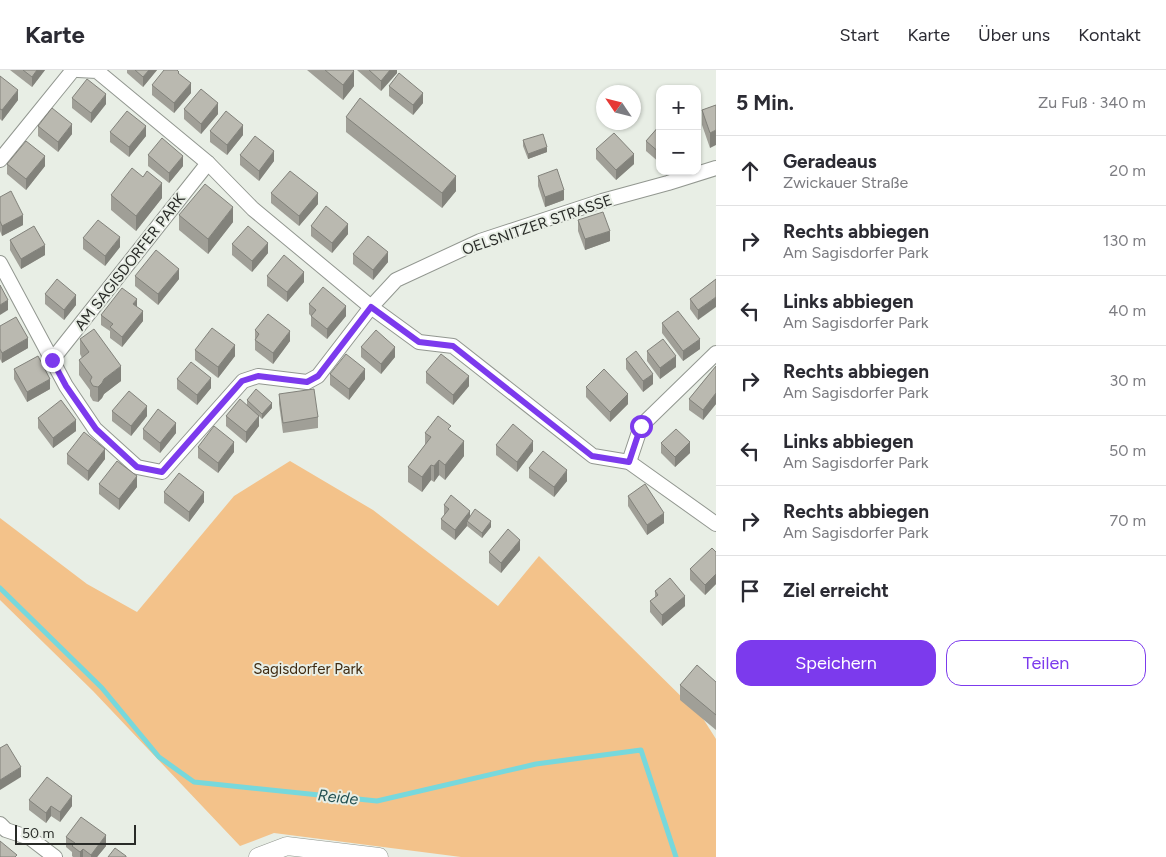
<!DOCTYPE html>
<html lang="de">
<meta charset="utf-8">
<style>
body{margin:0;font-family:Figtree,sans-serif;background:#f7f7f7;color:#2b2b33}
.controls{position:absolute;right:15px;top:15px;display:grid;overflow:hidden;border-radius:10px;box-shadow:0 1px 4px #0004}
.controls button{width:45px;height:45px;display:grid;place-items:center;padding:0;border:0;border-bottom:1px solid #e1e1e2;background:#fff;color:#2b2b33;font:25px sans-serif}
.compass{position:absolute;left:596px;top:15px;width:45px;height:45px;border-radius:50%;background:#fff;box-shadow:0 1px 4px #0004;rotate:305deg}
.scale{position:absolute;left:15px;bottom:12px;width:121px;box-sizing:border-box;padding-left:5px;border:2px solid #292b28;border-top:0;font-size:14px;line-height:18px;white-space:nowrap;color:#292b28;-webkit-text-stroke:4px #e8eee5;paint-order:stroke}
.stop{position:absolute;width:15px;height:15px;margin:-11px;border:4px solid #7c3aed;border-radius:50%;background:#fff}
.stop.end{background:#7c3aed;border-color:#fff;box-shadow:0 1px 5px #0008}
.list{margin:0;padding:0;list-style:none}
h2{display:flex;justify-content:space-between;align-items:center;height:65px;margin:0;padding:0 20px;font-size:21px}
h2 small{font-size:16px;font-weight:400;color:#7c7c81}
.list li{display:grid;grid-template-columns:32px 1fr auto;gap:15px;align-items:center;box-sizing:border-box;height:70px;padding:0 20px;border-top:1px solid #e1e1e2}
.list b{display:block;font-size:19px;white-space:nowrap}
.list p{margin:0;font-size:16px;white-space:nowrap;color:#7c7c81}
.list em{font-size:16px;font-style:normal;color:#7c7c81}
.actions{display:flex;gap:10px;padding:15px 20px}
.actions a{flex:1;padding:11px 0;border:1px solid #7c3aed;border-radius:15px;text-align:center;font-size:18px;color:#7c3aed}
.actions .main{background:#7c3aed;color:#fff}
.icon{flex:none;width:28px;height:28px;fill:none;stroke:currentColor;stroke-width:2;stroke-linecap:round;stroke-linejoin:round}
.map{position:relative;flex:none;width:716px;height:787px;overflow:hidden}
header{display:flex;align-items:center;gap:30px;box-sizing:border-box;height:70px;padding:0 25px;background:#fff;border-bottom:1px solid #e1e1e2}
header strong{font-size:24px}
nav{display:flex;gap:28px;margin-inline-start:auto;font-size:18px}
main{display:flex}
aside{flex:1;background:#fff}
.map>svg:first-child{display:block}
</style>
<header>
<strong>Karte</strong>
<nav><a>Start</a><a>Karte</a><a>Über uns</a><a>Kontakt</a></nav>
</header>
<main>
<div class="map">
<svg width="716" height="787" viewBox="0 0 716 787">
<rect width="100%" height="100%" fill="#e8eee5"/>
<path fill="#f3c28a" d="M 290,391 L 373,440 L 498,536 L 539,486 L 702,647 L 716,669 L 716,787 L 461,787 L 274,763 L 240,776 L 93,621 L 0,530 L 0,448 L 87,514 L 137,542 L 234,426 Z"/>
<g fill="none" stroke-linecap="round" stroke-linejoin="round">
<path stroke="#77d8dc" stroke-width="5" d="M 0,518 L 102,618 L 159,687 L 194,712 L 377,731 L 536,694 L 641,680 L 676,787"/>
<g stroke="#929790" stroke-width="16">
<g id="minor">
<path d="M 0,90 L 73,0"/>
<path d="M 716,98 L 668,113 L 602,131 L 480,171 L 396,210 L 371,237 L 419,272 L 453,276 L 593,386 L 629,392 L 716,454"/>
<path d="M 0,193 L 66,316 L 95,359 L 137,397 L 162,402 L 243,311 L 258,306 L 307,312 L 318,306 L 371,237 L 253,139 L 208,93 L 97,1 L 78,0"/>
<path d="M 52,290 L 208,93"/>
<path d="M 629,392 L 641,356 L 716,283"/>
<path d="M 0,754 L 6,760 L 30,768 L 55,787"/>
</g>
</g>
<g stroke="#929790" stroke-width="19">
<path id="tertiary" d="M 258,787 L 287,776 L 379,787"/>
</g>
<use href="#minor" stroke="#fff" stroke-width="14"/>
<use href="#tertiary" stroke="#fff" stroke-width="18"/>
</g>
<g fill="#a09f97">
<path d="M 10,0 L 45,0 L 32,17 Z"/>
<path d="M 127,0 L 157,0 L 143,17 L 127,3 Z"/>
<path d="M 307,0 L 353,0 L 354,16 L 343,30 Z"/>
<path d="M 357,0 L 397,0 L 397,3 L 381,21 Z"/>
<path d="M 0,6 L 18,30 L 2,51 L 0,49 Z"/>
<path d="M 152,15 L 191,23 L 174,43 L 152,25 Z"/>
<path d="M 389,16 L 423,33 L 413,45 L 389,26 Z"/>
<path d="M 72,28 L 106,34 L 91,53 L 72,38 Z"/>
<path d="M 716,35 L 710,78 L 702,55 L 702,40 Z"/>
<path d="M 184,39 L 218,44 L 201,64 L 184,49 Z"/>
<path d="M 346,47 L 456,121 L 442,138 L 346,62 Z"/>
<path d="M 660,55 L 660,93 L 646,81 L 646,71 Z"/>
<path d="M 38,56 L 72,64 L 58,82 L 38,66 Z"/>
<path d="M 210,61 L 243,65 L 227,85 L 210,72 Z"/>
<path d="M 110,62 L 146,66 L 129,87 L 110,72 Z"/>
<path d="M 523,70 L 547,82 L 528,89 L 523,76 Z"/>
<path d="M 596,79 L 634,94 L 616,110 L 596,89 Z"/>
<path d="M 148,85 L 183,96 L 169,113 L 148,96 Z"/>
<path d="M 240,85 L 274,91 L 259,111 L 240,95 Z"/>
<path d="M 7,94 L 45,96 L 26,120 L 7,104 Z"/>
<path d="M 538,106 L 564,130 L 545,137 L 538,116 Z"/>
<path d="M 143,107 L 162,128 L 136,161 L 111,140 L 111,125 Z"/>
<path d="M 271,123 L 318,134 L 299,156 L 271,133 Z"/>
<path d="M 0,127 L 23,155 L 2,166 L 0,161 Z"/>
<path d="M 179,145 L 233,152 L 208,184 L 179,160 Z"/>
<path d="M 578,150 L 610,171 L 585,180 L 578,161 Z"/>
<path d="M 311,156 L 348,164 L 332,183 L 311,166 Z"/>
<path d="M 83,168 L 120,177 L 105,196 L 83,179 Z"/>
<path d="M 10,170 L 45,185 L 21,199 L 10,180 Z"/>
<path d="M 232,174 L 268,183 L 252,202 L 232,185 Z"/>
<path d="M 353,184 L 388,192 L 373,210 L 353,194 Z"/>
<path d="M 135,206 L 179,209 L 158,235 L 135,216 Z"/>
<path d="M 267,206 L 304,212 L 287,232 L 267,216 Z"/>
<path d="M 716,209 L 698,250 L 690,239 L 690,229 Z"/>
<path d="M 45,224 L 76,235 L 64,250 L 45,234 Z"/>
<path d="M 309,234 L 346,246 L 327,269 L 311,256 L 311,246 L 309,244 Z"/>
<path d="M 137,237 L 143,251 L 122,277 L 110,268 L 110,261 L 101,255 L 101,245 Z"/>
<path d="M 662,253 L 700,279 L 683,291 L 662,263 Z"/>
<path d="M 0,256 L 28,278 L 2,293 L 0,289 Z"/>
<path d="M 255,260 L 290,271 L 273,294 L 255,280 Z"/>
<path d="M 80,269 L 121,311 L 104,324 L 102,328 L 98,332 L 93,331 L 90,326 L 90,320 L 79,305 L 79,290 L 82,288 L 80,284 Z"/>
<path d="M 361,277 L 395,287 L 381,304 L 361,287 Z"/>
<path d="M 195,280 L 235,286 L 218,308 L 195,290 Z"/>
<path d="M 647,281 L 676,297 L 660,309 L 647,291 Z"/>
<path d="M 626,289 L 653,314 L 643,322 L 626,299 Z"/>
<path d="M 716,296 L 716,334 L 703,350 L 689,340 L 689,329 Z"/>
<path d="M 14,299 L 50,319 L 27,332 L 14,309 Z"/>
<path d="M 426,302 L 469,316 L 453,335 L 426,313 Z"/>
<path d="M 330,304 L 365,309 L 349,330 L 330,315 Z"/>
<path d="M 177,309 L 211,318 L 197,335 L 177,319 Z"/>
<path d="M 586,317 L 628,334 L 610,352 L 586,327 Z"/>
<path d="M 279,324 L 318,347 L 318,358 L 283,363 L 279,334 Z"/>
<path d="M 247,330 L 272,338 L 262,349 L 259,346 L 259,356 L 246,373 L 226,356 L 226,346 L 247,335 Z"/>
<path d="M 112,341 L 147,346 L 131,366 L 112,351 Z"/>
<path d="M 38,348 L 76,361 L 53,378 L 38,358 Z"/>
<path d="M 143,359 L 176,363 L 160,383 L 143,369 Z"/>
<path d="M 451,361 L 464,386 L 445,410 L 439,405 L 434,412 L 431,410 L 422,422 L 408,412 L 408,397 L 425,375 L 425,363 Z"/>
<path d="M 661,373 L 690,383 L 675,397 L 661,383 Z"/>
<path d="M 496,375 L 533,381 L 517,402 L 496,385 Z"/>
<path d="M 198,377 L 234,382 L 218,403 L 198,388 Z"/>
<path d="M 67,384 L 105,389 L 88,411 L 67,394 Z"/>
<path d="M 529,398 L 567,411 L 554,427 L 529,408 Z"/>
<path d="M 99,414 L 137,417 L 119,440 L 99,424 Z"/>
<path d="M 164,422 L 204,432 L 189,452 L 164,433 Z"/>
<path d="M 628,426 L 664,453 L 647,465 L 628,436 Z"/>
<path d="M 444,435 L 470,446 L 491,457 L 482,468 L 467,456 L 455,470 L 441,459 L 441,449 L 444,446 Z"/>
<path d="M 520,480 L 501,503 L 489,493 L 489,482 Z"/>
<path d="M 716,482 L 716,514 L 705,525 L 690,510 L 690,499 Z"/>
<path d="M 655,521 L 685,536 L 662,556 L 650,542 L 650,531 L 655,527 Z"/>
<path d="M 716,612 L 716,660 L 680,630 L 680,615 Z"/>
<path d="M 29,730 L 72,736 L 60,752 L 51,746 L 46,753 L 29,740 Z"/>
<path d="M 66,767 L 106,776 L 97,787 L 73,787 L 72,786 L 72,782 L 66,777 Z"/>
</g>
<g fill="#82827b">
<path d="M 37,0 L 45,0 L 32,17 L 32,7 Z"/>
<path d="M 149,0 L 157,0 L 143,17 L 143,7 Z"/>
<path d="M 390,0 L 397,0 L 397,3 L 381,21 L 381,11 Z"/>
<path d="M 354,1 L 354,16 L 343,30 L 343,15 Z"/>
<path d="M 191,13 L 191,23 L 174,43 L 174,33 Z"/>
<path d="M 18,20 L 18,30 L 2,51 L 2,40 Z"/>
<path d="M 423,23 L 423,33 L 413,45 L 413,35 Z"/>
<path d="M 106,24 L 106,34 L 91,53 L 91,43 Z"/>
<path d="M 218,33 L 218,44 L 201,64 L 201,54 Z"/>
<path d="M 72,54 L 72,64 L 58,82 L 58,72 Z"/>
<path d="M 243,55 L 243,65 L 227,85 L 227,75 Z"/>
<path d="M 146,56 L 146,66 L 129,87 L 129,77 Z"/>
<path d="M 716,60 L 716,75 L 710,78 L 710,63 Z"/>
<path d="M 547,77 L 547,82 L 528,89 L 528,84 Z"/>
<path d="M 274,81 L 274,91 L 259,111 L 259,101 Z"/>
<path d="M 634,84 L 634,94 L 616,110 L 616,100 Z"/>
<path d="M 45,86 L 45,96 L 26,120 L 26,109 Z"/>
<path d="M 183,86 L 183,96 L 169,113 L 169,103 Z"/>
<path d="M 456,106 L 456,121 L 442,138 L 442,123 Z"/>
<path d="M 162,113 L 162,128 L 136,161 L 136,146 Z"/>
<path d="M 564,120 L 564,130 L 545,137 L 545,127 Z"/>
<path d="M 318,123 L 318,134 L 299,156 L 299,146 Z"/>
<path d="M 233,137 L 233,152 L 208,184 L 208,169 Z"/>
<path d="M 23,145 L 23,155 L 2,166 L 2,156 Z"/>
<path d="M 348,154 L 348,164 L 332,183 L 332,173 Z"/>
<path d="M 610,161 L 610,171 L 585,180 L 585,169 Z"/>
<path d="M 120,167 L 120,177 L 105,196 L 105,186 Z"/>
<path d="M 268,173 L 268,183 L 252,202 L 252,191 Z"/>
<path d="M 45,175 L 45,185 L 21,199 L 21,189 Z"/>
<path d="M 388,182 L 388,192 L 373,210 L 373,200 Z"/>
<path d="M 179,199 L 179,209 L 158,235 L 158,224 Z"/>
<path d="M 304,202 L 304,212 L 287,232 L 287,222 Z"/>
<path d="M 76,225 L 76,235 L 64,250 L 64,240 Z"/>
<path d="M 716,227 L 716,237 L 698,250 L 698,240 Z"/>
<path d="M 137,229 L 137,239 L 133,234 Z"/>
<path d="M 8,230 L 8,240 L 0,245 L 0,235 Z"/>
<path d="M 346,236 L 346,246 L 327,269 L 327,259 Z"/>
<path d="M 143,241 L 143,251 L 122,277 L 122,267 Z"/>
<path d="M 290,261 L 290,271 L 273,294 L 273,283 Z"/>
<path d="M 28,268 L 28,278 L 2,293 L 2,283 Z"/>
<path d="M 700,269 L 700,279 L 683,291 L 683,281 Z"/>
<path d="M 235,275 L 235,286 L 218,308 L 218,297 Z"/>
<path d="M 395,277 L 395,287 L 381,304 L 381,294 Z"/>
<path d="M 676,286 L 676,297 L 660,309 L 660,298 Z"/>
<path d="M 121,296 L 121,311 L 104,324 L 102,328 L 98,332 L 98,317 L 104,309 Z"/>
<path d="M 365,299 L 365,309 L 349,330 L 349,319 Z"/>
<path d="M 653,304 L 653,314 L 643,322 L 643,311 Z"/>
<path d="M 469,306 L 469,316 L 453,335 L 453,325 Z"/>
<path d="M 211,308 L 211,318 L 197,335 L 197,325 Z"/>
<path d="M 50,309 L 50,319 L 27,332 L 27,322 Z"/>
<path d="M 716,323 L 716,334 L 703,350 L 703,340 Z"/>
<path d="M 628,324 L 628,334 L 610,352 L 610,342 Z"/>
<path d="M 272,333 L 272,338 L 262,349 L 262,344 Z"/>
<path d="M 147,336 L 147,346 L 131,366 L 131,356 Z"/>
<path d="M 259,346 L 259,356 L 246,373 L 246,362 Z"/>
<path d="M 76,350 L 76,361 L 53,378 L 53,368 Z"/>
<path d="M 176,353 L 176,363 L 160,383 L 160,373 Z"/>
<path d="M 464,371 L 464,386 L 445,410 L 445,395 Z"/>
<path d="M 533,371 L 533,381 L 517,402 L 517,392 Z"/>
<path d="M 234,372 L 234,382 L 218,403 L 218,393 Z"/>
<path d="M 690,372 L 690,383 L 675,397 L 675,387 Z"/>
<path d="M 105,379 L 105,389 L 88,411 L 88,401 Z"/>
<path d="M 439,390 L 439,405 L 434,412 L 434,396 Z"/>
<path d="M 431,395 L 431,410 L 422,422 L 422,407 Z"/>
<path d="M 567,400 L 567,411 L 554,427 L 554,417 Z"/>
<path d="M 137,406 L 137,417 L 119,440 L 119,429 Z"/>
<path d="M 204,422 L 204,432 L 189,452 L 189,442 Z"/>
<path d="M 470,441 L 470,451 L 467,451 L 467,456 L 455,470 L 455,460 Z"/>
<path d="M 664,443 L 664,453 L 647,465 L 647,455 Z"/>
<path d="M 491,451 L 491,457 L 482,468 L 482,463 Z"/>
<path d="M 520,470 L 520,480 L 501,503 L 501,493 Z"/>
<path d="M 716,504 L 716,514 L 705,525 L 705,515 Z"/>
<path d="M 685,526 L 685,536 L 662,556 L 662,545 Z"/>
<path d="M 21,697 L 21,707 L 0,720 L 0,710 Z"/>
<path d="M 72,726 L 72,736 L 60,752 L 60,742 Z"/>
<path d="M 51,736 L 51,746 L 46,753 L 46,743 Z"/>
<path d="M 106,765 L 106,776 L 97,787 L 91,787 L 91,785 Z"/>
<path d="M 83,779 L 83,787 L 80,787 L 80,782 Z"/>
</g>
<g fill="#bab9b0" stroke="#82827b">
<path d="M 23,0 L 37,0 L 32,7 Z"/>
<path d="M 135,0 L 149,0 L 143,7 Z"/>
<path d="M 164,0 L 177,0 L 179,2 L 178,3 L 191,13 L 174,33 L 152,15 Z"/>
<path d="M 325,0 L 353,0 L 354,1 L 343,15 Z"/>
<path d="M 369,0 L 390,0 L 381,11 Z"/>
<path d="M 399,3 L 423,23 L 413,35 L 389,16 Z"/>
<path d="M 0,6 L 18,20 L 2,40 L 0,39 Z"/>
<path d="M 87,9 L 106,24 L 91,43 L 72,28 Z"/>
<path d="M 201,19 L 218,33 L 201,54 L 184,39 Z"/>
<path d="M 360,28 L 456,106 L 442,123 L 346,47 Z"/>
<path d="M 716,35 L 716,60 L 710,63 L 702,40 Z"/>
<path d="M 52,38 L 72,54 L 58,72 L 38,56 Z"/>
<path d="M 127,41 L 146,56 L 129,77 L 110,62 Z"/>
<path d="M 226,41 L 243,55 L 227,75 L 210,61 Z"/>
<path d="M 660,55 L 660,83 L 646,71 Z"/>
<path d="M 614,63 L 634,84 L 616,100 L 596,79 Z"/>
<path d="M 543,64 L 547,77 L 528,84 L 523,70 Z"/>
<path d="M 255,66 L 274,81 L 259,101 L 240,85 Z"/>
<path d="M 162,68 L 183,86 L 169,103 L 148,85 Z"/>
<path d="M 26,71 L 45,86 L 26,109 L 7,94 Z"/>
<path d="M 132,98 L 143,107 L 147,101 L 162,113 L 136,146 L 111,125 Z"/>
<path d="M 557,99 L 564,120 L 545,127 L 538,106 Z"/>
<path d="M 290,101 L 318,123 L 299,146 L 271,123 Z"/>
<path d="M 205,114 L 233,137 L 208,169 L 179,145 Z"/>
<path d="M 11,121 L 23,145 L 2,156 L 0,151 L 0,127 Z"/>
<path d="M 326,136 L 348,154 L 332,173 L 311,156 Z"/>
<path d="M 603,142 L 610,161 L 585,169 L 578,150 Z"/>
<path d="M 98,150 L 120,167 L 105,186 L 83,168 Z"/>
<path d="M 34,156 L 45,175 L 21,189 L 10,170 Z"/>
<path d="M 248,156 L 268,173 L 252,191 L 232,174 Z"/>
<path d="M 368,166 L 388,182 L 373,200 L 353,184 Z"/>
<path d="M 156,180 L 179,199 L 158,224 L 135,206 Z"/>
<path d="M 284,185 L 304,202 L 287,222 L 267,206 Z"/>
<path d="M 57,209 L 76,225 L 64,240 L 45,224 Z"/>
<path d="M 716,209 L 716,227 L 698,240 L 690,229 Z"/>
<path d="M 0,215 L 8,230 L 0,235 Z"/>
<path d="M 323,217 L 346,236 L 327,259 L 311,246 L 316,240 L 309,234 Z"/>
<path d="M 122,218 L 137,229 L 133,234 L 143,241 L 122,267 L 110,257 L 113,254 L 101,245 Z"/>
<path d="M 678,241 L 700,269 L 683,281 L 662,253 Z"/>
<path d="M 268,244 L 290,261 L 273,283 L 255,270 L 259,264 L 255,260 Z"/>
<path d="M 16,247 L 28,268 L 2,283 L 0,279 L 0,256 Z"/>
<path d="M 212,258 L 235,275 L 218,297 L 195,280 Z"/>
<path d="M 94,259 L 121,296 L 104,309 L 102,313 L 98,317 L 93,316 L 90,311 L 92,307 L 79,290 L 89,282 L 80,269 Z"/>
<path d="M 376,260 L 395,277 L 381,294 L 361,277 Z"/>
<path d="M 663,269 L 676,286 L 660,298 L 647,281 Z"/>
<path d="M 636,281 L 653,304 L 643,311 L 626,289 Z"/>
<path d="M 346,284 L 365,299 L 349,319 L 330,304 Z"/>
<path d="M 441,284 L 469,306 L 453,325 L 426,302 Z"/>
<path d="M 38,286 L 50,309 L 27,322 L 14,299 Z"/>
<path d="M 191,292 L 211,308 L 197,325 L 177,309 Z"/>
<path d="M 716,296 L 716,323 L 703,340 L 689,329 Z"/>
<path d="M 604,299 L 628,324 L 610,342 L 586,317 Z"/>
<path d="M 256,319 L 272,333 L 262,344 L 247,330 Z"/>
<path d="M 314,319 L 318,347 L 283,353 L 279,324 Z"/>
<path d="M 129,321 L 147,336 L 131,356 L 112,341 Z"/>
<path d="M 240,329 L 259,346 L 246,362 L 226,346 Z"/>
<path d="M 61,330 L 76,350 L 53,368 L 38,348 Z"/>
<path d="M 158,339 L 176,353 L 160,373 L 143,359 Z"/>
<path d="M 438,346 L 451,356 L 448,359 L 464,371 L 445,395 L 439,390 L 434,396 L 431,395 L 422,407 L 408,397 L 431,367 L 425,363 Z"/>
<path d="M 513,354 L 533,371 L 517,392 L 496,375 Z"/>
<path d="M 214,356 L 234,372 L 218,393 L 198,377 Z"/>
<path d="M 676,359 L 690,372 L 675,387 L 661,373 Z"/>
<path d="M 84,362 L 105,379 L 88,401 L 67,384 Z"/>
<path d="M 543,381 L 567,400 L 554,417 L 529,398 Z"/>
<path d="M 117,391 L 137,406 L 119,429 L 99,414 Z"/>
<path d="M 179,403 L 204,422 L 189,442 L 164,422 Z"/>
<path d="M 645,414 L 664,443 L 647,455 L 628,426 Z"/>
<path d="M 451,425 L 470,441 L 455,460 L 441,449 L 449,439 L 444,435 Z"/>
<path d="M 475,439 L 491,451 L 482,463 L 467,451 Z"/>
<path d="M 508,459 L 520,470 L 501,493 L 489,482 Z"/>
<path d="M 712,478 L 716,482 L 716,504 L 705,515 L 690,499 Z"/>
<path d="M 670,508 L 685,526 L 662,545 L 650,531 L 658,525 L 655,521 Z"/>
<path d="M 697,595 L 716,612 L 716,645 L 680,615 Z"/>
<path d="M 7,674 L 21,697 L 0,710 L 0,678 Z"/>
<path d="M 47,707 L 72,726 L 60,742 L 51,736 L 46,743 L 29,730 Z"/>
<path d="M 81,747 L 106,765 L 91,785 L 83,779 L 80,782 L 72,776 L 75,773 L 66,767 Z"/>
<path d="M 0,771 L 17,785 L 15,787 L 0,787 Z"/>
<path d="M 115,778 L 126,786 L 126,787 L 108,787 Z"/>
</g>
<g fill="none" stroke-linecap="round" stroke-linejoin="round">
<path stroke="#7c3aed" stroke-width="6" d="M 52,290 L 66,316 L 96,359 L 137,397 L 162,402 L 242,311 L 258,306 L 307,312 L 318,306 L 371,237 L 419,272 L 453,276 L 592,386 L 629,392 L 641,356"/>
</g>
<g text-anchor="middle" dominant-baseline="central" stroke-width="4" stroke-linejoin="round" paint-order="stroke">
<g font-size="15" fill="#292b28" stroke="#e8eee5">
<text transform="translate(537 155) rotate(-19)">OELSNITZER STRASSE</text>
<text transform="translate(130 192) rotate(-52)">AM SAGISDORFER PARK</text>
</g>
<g font-size="15" fill="#3f2b12" stroke="#e8eee5">
<text x="308" y="599">Sagisdorfer Park</text>
</g>
<g font-size="16" font-style="italic" fill="#235051" stroke="#e8eee5">
<text transform="translate(338 727) rotate(6)">Reide</text>
</g>
</g>
</svg>
<div class="controls">
<button>+</button>
<button>−</button>
</div>
<svg class="compass" viewBox="-18 -18 36 36"><path d="M0-13l5 13h-10z" fill="#e53935"/><path d="M0 13l5-13h-10z" fill="#7c7c81"/></svg>
<div class="scale">50 m</div>
<div class="stop" style="left:641px;top:356px"></div>
<div class="stop end" style="left:52px;top:290px"></div>
</div>
<aside>
<h2>5 Min.<small>Zu Fuß · 340 m</small></h2>
<ul class="list">
<li><svg class="icon" aria-label="ahead" viewBox="0 0 24 24"><path d="M12 20V5M6 11l6-6 6 6"/></svg><div><b>Geradeaus</b><p>Zwickauer Straße</p></div><em>20 m</em></li>
<li><svg class="icon" aria-label="right" viewBox="0 0 24 24"><path d="M7 20v-9h11M14 6l5 5-5 5"/></svg><div><b>Rechts abbiegen</b><p>Am Sagisdorfer Park</p></div><em>130 m</em></li>
<li><svg class="icon" aria-label="left" viewBox="0 0 24 24"><path d="M17 20v-9H6M10 6l-5 5 5 5"/></svg><div><b>Links abbiegen</b><p>Am Sagisdorfer Park</p></div><em>40 m</em></li>
<li><svg class="icon" aria-label="right" viewBox="0 0 24 24"><path d="M7 20v-9h11M14 6l5 5-5 5"/></svg><div><b>Rechts abbiegen</b><p>Am Sagisdorfer Park</p></div><em>30 m</em></li>
<li><svg class="icon" aria-label="left" viewBox="0 0 24 24"><path d="M17 20v-9H6M10 6l-5 5 5 5"/></svg><div><b>Links abbiegen</b><p>Am Sagisdorfer Park</p></div><em>50 m</em></li>
<li><svg class="icon" aria-label="right" viewBox="0 0 24 24"><path d="M7 20v-9h11M14 6l5 5-5 5"/></svg><div><b>Rechts abbiegen</b><p>Am Sagisdorfer Park</p></div><em>70 m</em></li>
<li><svg class="icon" aria-label="arrive" viewBox="0 0 24 24"><path d="M6 21V4h12l-3 4 3 4H6"/></svg><div><b>Ziel erreicht</b></div></li>
</ul>
<div class="actions"><a class="main">Speichern</a><a>Teilen</a></div>
</aside>
</main>
